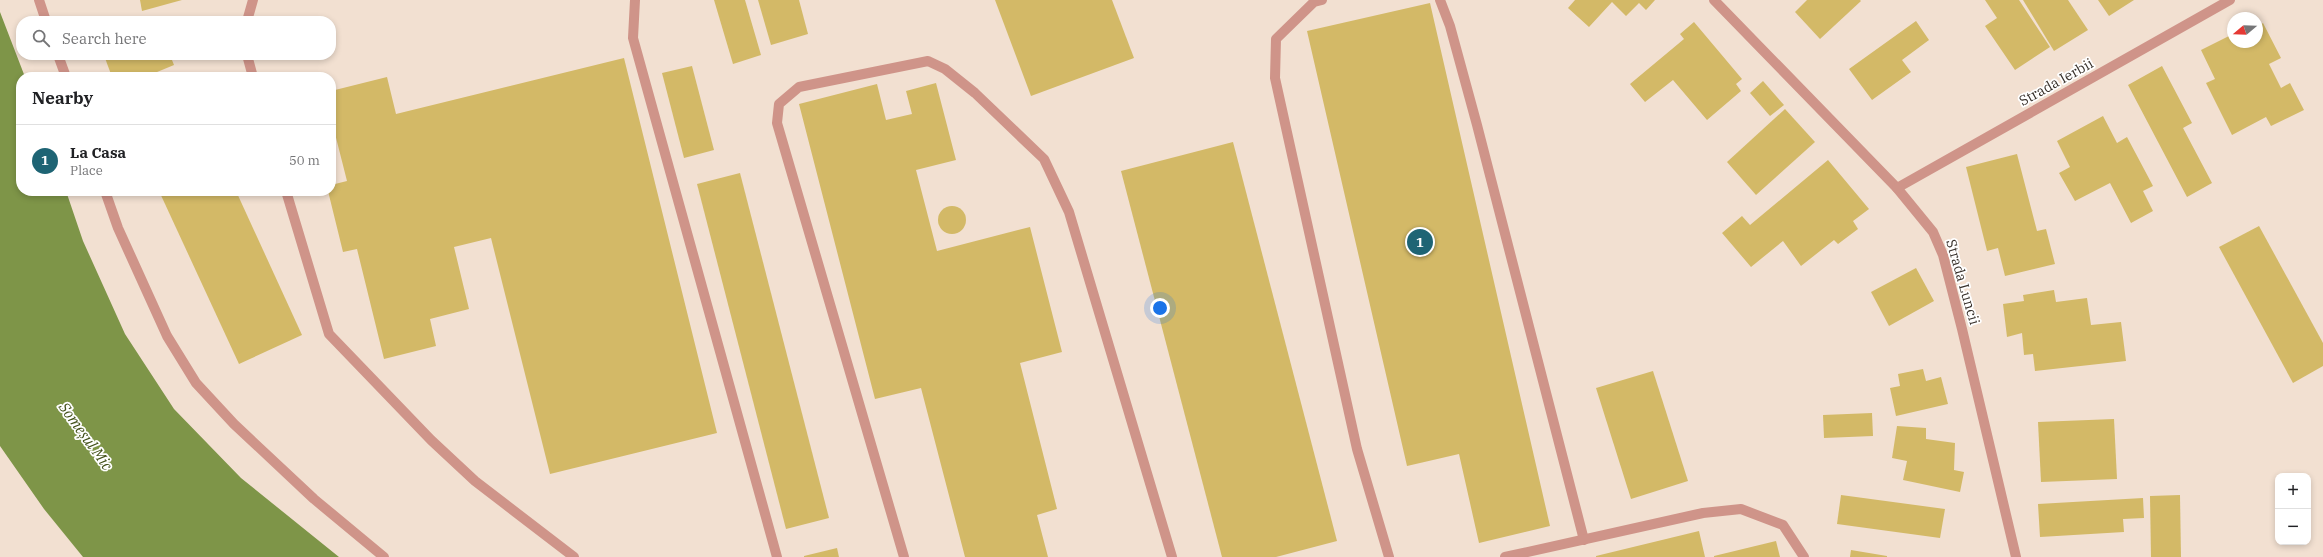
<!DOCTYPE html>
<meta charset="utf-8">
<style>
body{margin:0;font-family:"IBM Plex Serif",serif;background:#f2f2f2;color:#202124}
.controls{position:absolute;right:12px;bottom:12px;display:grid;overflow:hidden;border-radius:8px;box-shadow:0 2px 6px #0003}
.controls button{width:36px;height:36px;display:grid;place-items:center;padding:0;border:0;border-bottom:1px solid #e0e0e0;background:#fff;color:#202124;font:20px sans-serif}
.compass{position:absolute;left:2227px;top:12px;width:36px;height:36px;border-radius:50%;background:#fff;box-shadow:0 2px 6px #0003;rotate:251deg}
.you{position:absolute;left:1160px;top:308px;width:14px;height:14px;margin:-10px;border:3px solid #fff;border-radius:50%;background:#1a73e8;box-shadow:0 0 0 6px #1a73e833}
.badge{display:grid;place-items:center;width:26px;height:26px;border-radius:50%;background:#1e6474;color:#fff;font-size:13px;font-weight:700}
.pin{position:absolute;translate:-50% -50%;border:2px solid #fff;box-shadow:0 1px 4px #0006}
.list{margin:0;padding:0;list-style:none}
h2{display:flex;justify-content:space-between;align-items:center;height:52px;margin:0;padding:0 16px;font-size:17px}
h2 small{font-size:13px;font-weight:400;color:#757577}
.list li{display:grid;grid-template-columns:26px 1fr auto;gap:12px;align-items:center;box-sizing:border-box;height:72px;padding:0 16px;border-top:1px solid #e0e0e0}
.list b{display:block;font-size:15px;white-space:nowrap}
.list p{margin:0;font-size:13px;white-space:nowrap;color:#757577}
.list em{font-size:13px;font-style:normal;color:#757577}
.icon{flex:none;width:22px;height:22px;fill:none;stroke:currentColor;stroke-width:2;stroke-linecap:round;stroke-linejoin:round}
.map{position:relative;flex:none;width:2323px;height:557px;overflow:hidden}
.search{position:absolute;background:#fff;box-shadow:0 2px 6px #0003;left:16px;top:16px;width:320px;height:44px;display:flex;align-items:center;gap:10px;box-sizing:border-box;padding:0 14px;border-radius:16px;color:#757577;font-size:15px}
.panel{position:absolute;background:#fff;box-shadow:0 2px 6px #0003;left:16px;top:72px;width:320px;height:124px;border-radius:16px}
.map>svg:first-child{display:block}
</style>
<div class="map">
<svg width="2323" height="557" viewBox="0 0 2323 557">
<rect width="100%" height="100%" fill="#f2e0d1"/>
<path fill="#7e9548" d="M 0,12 L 25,77 L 21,77 L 21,191 L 66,191 L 83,241 L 125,334 L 174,409 L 241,478 L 339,557 L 83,557 L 44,509 L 0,446 Z"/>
<g fill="#d3b967">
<path d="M 140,0 L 182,0 L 142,11 Z"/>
<path d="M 714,0 L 745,0 L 761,55 L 733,64 Z"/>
<path d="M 758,0 L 799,0 L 808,34 L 771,45 Z"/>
<path d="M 995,0 L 1112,0 L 1134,58 L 1031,96 Z"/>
<path d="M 1575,0 L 1655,0 L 1646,10 L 1639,3 L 1626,16 L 1612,2 L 1589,27 L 1568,8 Z"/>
<path d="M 1807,0 L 1860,0 L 1861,1 L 1820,39 L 1795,12 Z"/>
<path d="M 1985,0 L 2019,0 L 2050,47 L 2015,70 L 1985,26 L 1997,18 Z"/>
<path d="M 2023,0 L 2068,0 L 2088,30 L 2054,51 Z"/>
<path d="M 2098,0 L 2134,0 L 2109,16 Z"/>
<path d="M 1430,3 L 1550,526 L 1479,543 L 1459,454 L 1407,466 L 1307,31 Z"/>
<path d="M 1916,21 L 1929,40 L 1902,60 L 1911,72 L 1872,100 L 1849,69 Z"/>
<path d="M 1694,22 L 1742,79 L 1736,84 L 1741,91 L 1707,120 L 1673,80 L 1645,102 L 1630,84 L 1684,39 L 1680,34 Z"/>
<path d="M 2263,23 L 2281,58 L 2269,64 L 2281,88 L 2290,83 L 2304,110 L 2271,126 L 2266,117 L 2232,135 L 2206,83 L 2215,79 L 2201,50 L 2233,34 L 2233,42 L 2257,42 L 2257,27 Z"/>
<path d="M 113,55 L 170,55 L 174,65 L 145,77 L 112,77 L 105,58 Z"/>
<path d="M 624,58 L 717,433 L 550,474 L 491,238 L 454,247 L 469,309 L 430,319 L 436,346 L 384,359 L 357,249 L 343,252 L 328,191 L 331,191 L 331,185 L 347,181 L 331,118 L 331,91 L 387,77 L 396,114 Z"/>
<path d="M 692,66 L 714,150 L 684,158 L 662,73 Z"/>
<path d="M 2162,66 L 2192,123 L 2183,128 L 2212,183 L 2187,197 L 2128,85 Z"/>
<path d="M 1763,81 L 1784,105 L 1770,116 L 1750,93 Z"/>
<path d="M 936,83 L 956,160 L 916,170 L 937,251 L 1030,227 L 1062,352 L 1020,363 L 1057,509 L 1037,515 L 1048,557 L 965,557 L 921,388 L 875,399 L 799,104 L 877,84 L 886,120 L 912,114 L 906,91 Z"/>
<path d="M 1785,109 L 1815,142 L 1756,195 L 1727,162 Z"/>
<path d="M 2103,116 L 2117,143 L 2127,137 L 2153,186 L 2143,191 L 2153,211 L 2131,223 L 2110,183 L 2075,201 L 2059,173 L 2070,167 L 2057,141 Z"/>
<path d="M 1233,142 L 1337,541 L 1276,557 L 1222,557 L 1121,171 Z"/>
<path d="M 2017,154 L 2037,231 L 2046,229 L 2055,264 L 2005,276 L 1998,248 L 1987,251 L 1966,167 Z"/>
<path d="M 1828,160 L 1869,209 L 1853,221 L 1858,229 L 1838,244 L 1834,240 L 1801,266 L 1783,241 L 1751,267 L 1722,233 L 1742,216 L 1750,225 Z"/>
<path d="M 740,173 L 829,518 L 786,529 L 697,184 Z"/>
<path d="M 159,191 L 236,191 L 302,335 L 239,364 Z"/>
<circle cx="952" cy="220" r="14"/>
<path d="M 2259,226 L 2323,343 L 2323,366 L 2293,383 L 2219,247 Z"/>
<path d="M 1916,268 L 1934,301 L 1889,326 L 1871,292 Z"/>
<path d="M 2054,290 L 2056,302 L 2087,298 L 2091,325 L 2121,322 L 2126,361 L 2035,371 L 2033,354 L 2024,355 L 2022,333 L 2007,337 L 2003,304 L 2024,301 L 2023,295 Z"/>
<path d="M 1923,369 L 1926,381 L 1941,377 L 1948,404 L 1896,416 L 1890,388 L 1900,386 L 1898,374 Z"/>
<path d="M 1653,371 L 1688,481 L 1631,499 L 1596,388 Z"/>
<path d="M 1872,413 L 1873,436 L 1824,438 L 1823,415 Z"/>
<path d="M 2114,419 L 2117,479 L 2041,482 L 2038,422 Z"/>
<path d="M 1897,426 L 1926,428 L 1926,439 L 1955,443 L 1954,470 L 1964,472 L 1960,492 L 1903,480 L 1907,461 L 1892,458 Z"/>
<path d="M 1841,495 L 1945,509 L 1940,538 L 1837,524 Z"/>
<path d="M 2180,495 L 2181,557 L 2151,557 L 2150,496 Z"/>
<path d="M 2143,498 L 2144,518 L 2123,519 L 2124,532 L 2040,537 L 2038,504 Z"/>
<path d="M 1699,531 L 1705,557 L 1596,557 L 1596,556 Z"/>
<path d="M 1776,541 L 1780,557 L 1714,557 L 1714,556 Z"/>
<path d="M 837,548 L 839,557 L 804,557 L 804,556 Z"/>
<path d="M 1851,550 L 1887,556 L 1887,557 L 1850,557 Z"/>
</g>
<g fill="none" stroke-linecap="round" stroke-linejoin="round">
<g stroke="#cf9489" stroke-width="10">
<path d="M 39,0 L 46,21"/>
<path d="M 635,0 L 633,38 L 777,557"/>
<path d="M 1322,0 L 1314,2 L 1276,39 L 1275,78 L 1357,449 L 1389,557"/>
<path d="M 1440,0 L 1450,26 L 1477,125 L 1584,540"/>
<path d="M 1714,0 L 1897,188 L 1933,232 L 1943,255 L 1962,329 L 2016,557"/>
<path d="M 247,21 L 253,0"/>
<path d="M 58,55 L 66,77"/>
<path d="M 247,55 L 253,77"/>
<path d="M 1897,188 L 2230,0"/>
<path d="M 105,191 L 118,228 L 167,336 L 196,383 L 234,424 L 314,499 L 384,557"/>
<path d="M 286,191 L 329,334 L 431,440 L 475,481 L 574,557"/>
<path d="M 904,557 L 777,123 L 779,104 L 799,87 L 928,61 L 945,69 L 975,93 L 1044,159 L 1069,212 L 1172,557"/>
<path d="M 1505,557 L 1703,513 L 1741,509 L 1783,525 L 1804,557"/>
</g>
</g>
<g text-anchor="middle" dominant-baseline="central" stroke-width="3.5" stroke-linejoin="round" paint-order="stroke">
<g font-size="14" fill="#38312b" stroke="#fff">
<text transform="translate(2056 82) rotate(-29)">Strada Ierbii</text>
<text transform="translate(1963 282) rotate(74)">Strada Luncii</text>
</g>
<g font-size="15" font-style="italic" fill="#415018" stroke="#fff">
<text transform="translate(86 436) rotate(54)">Someșul Mic</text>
</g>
</g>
</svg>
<div class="controls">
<button>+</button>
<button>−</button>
</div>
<svg class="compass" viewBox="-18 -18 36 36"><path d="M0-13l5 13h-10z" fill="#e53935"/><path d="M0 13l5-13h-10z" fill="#757577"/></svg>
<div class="you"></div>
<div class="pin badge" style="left:1420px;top:242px">1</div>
<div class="search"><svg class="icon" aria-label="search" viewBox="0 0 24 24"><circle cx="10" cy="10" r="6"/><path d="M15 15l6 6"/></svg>Search here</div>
<section class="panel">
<h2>Nearby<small></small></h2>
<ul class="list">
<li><span class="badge">1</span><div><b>La Casa</b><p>Place</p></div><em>50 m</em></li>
</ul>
</section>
</div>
